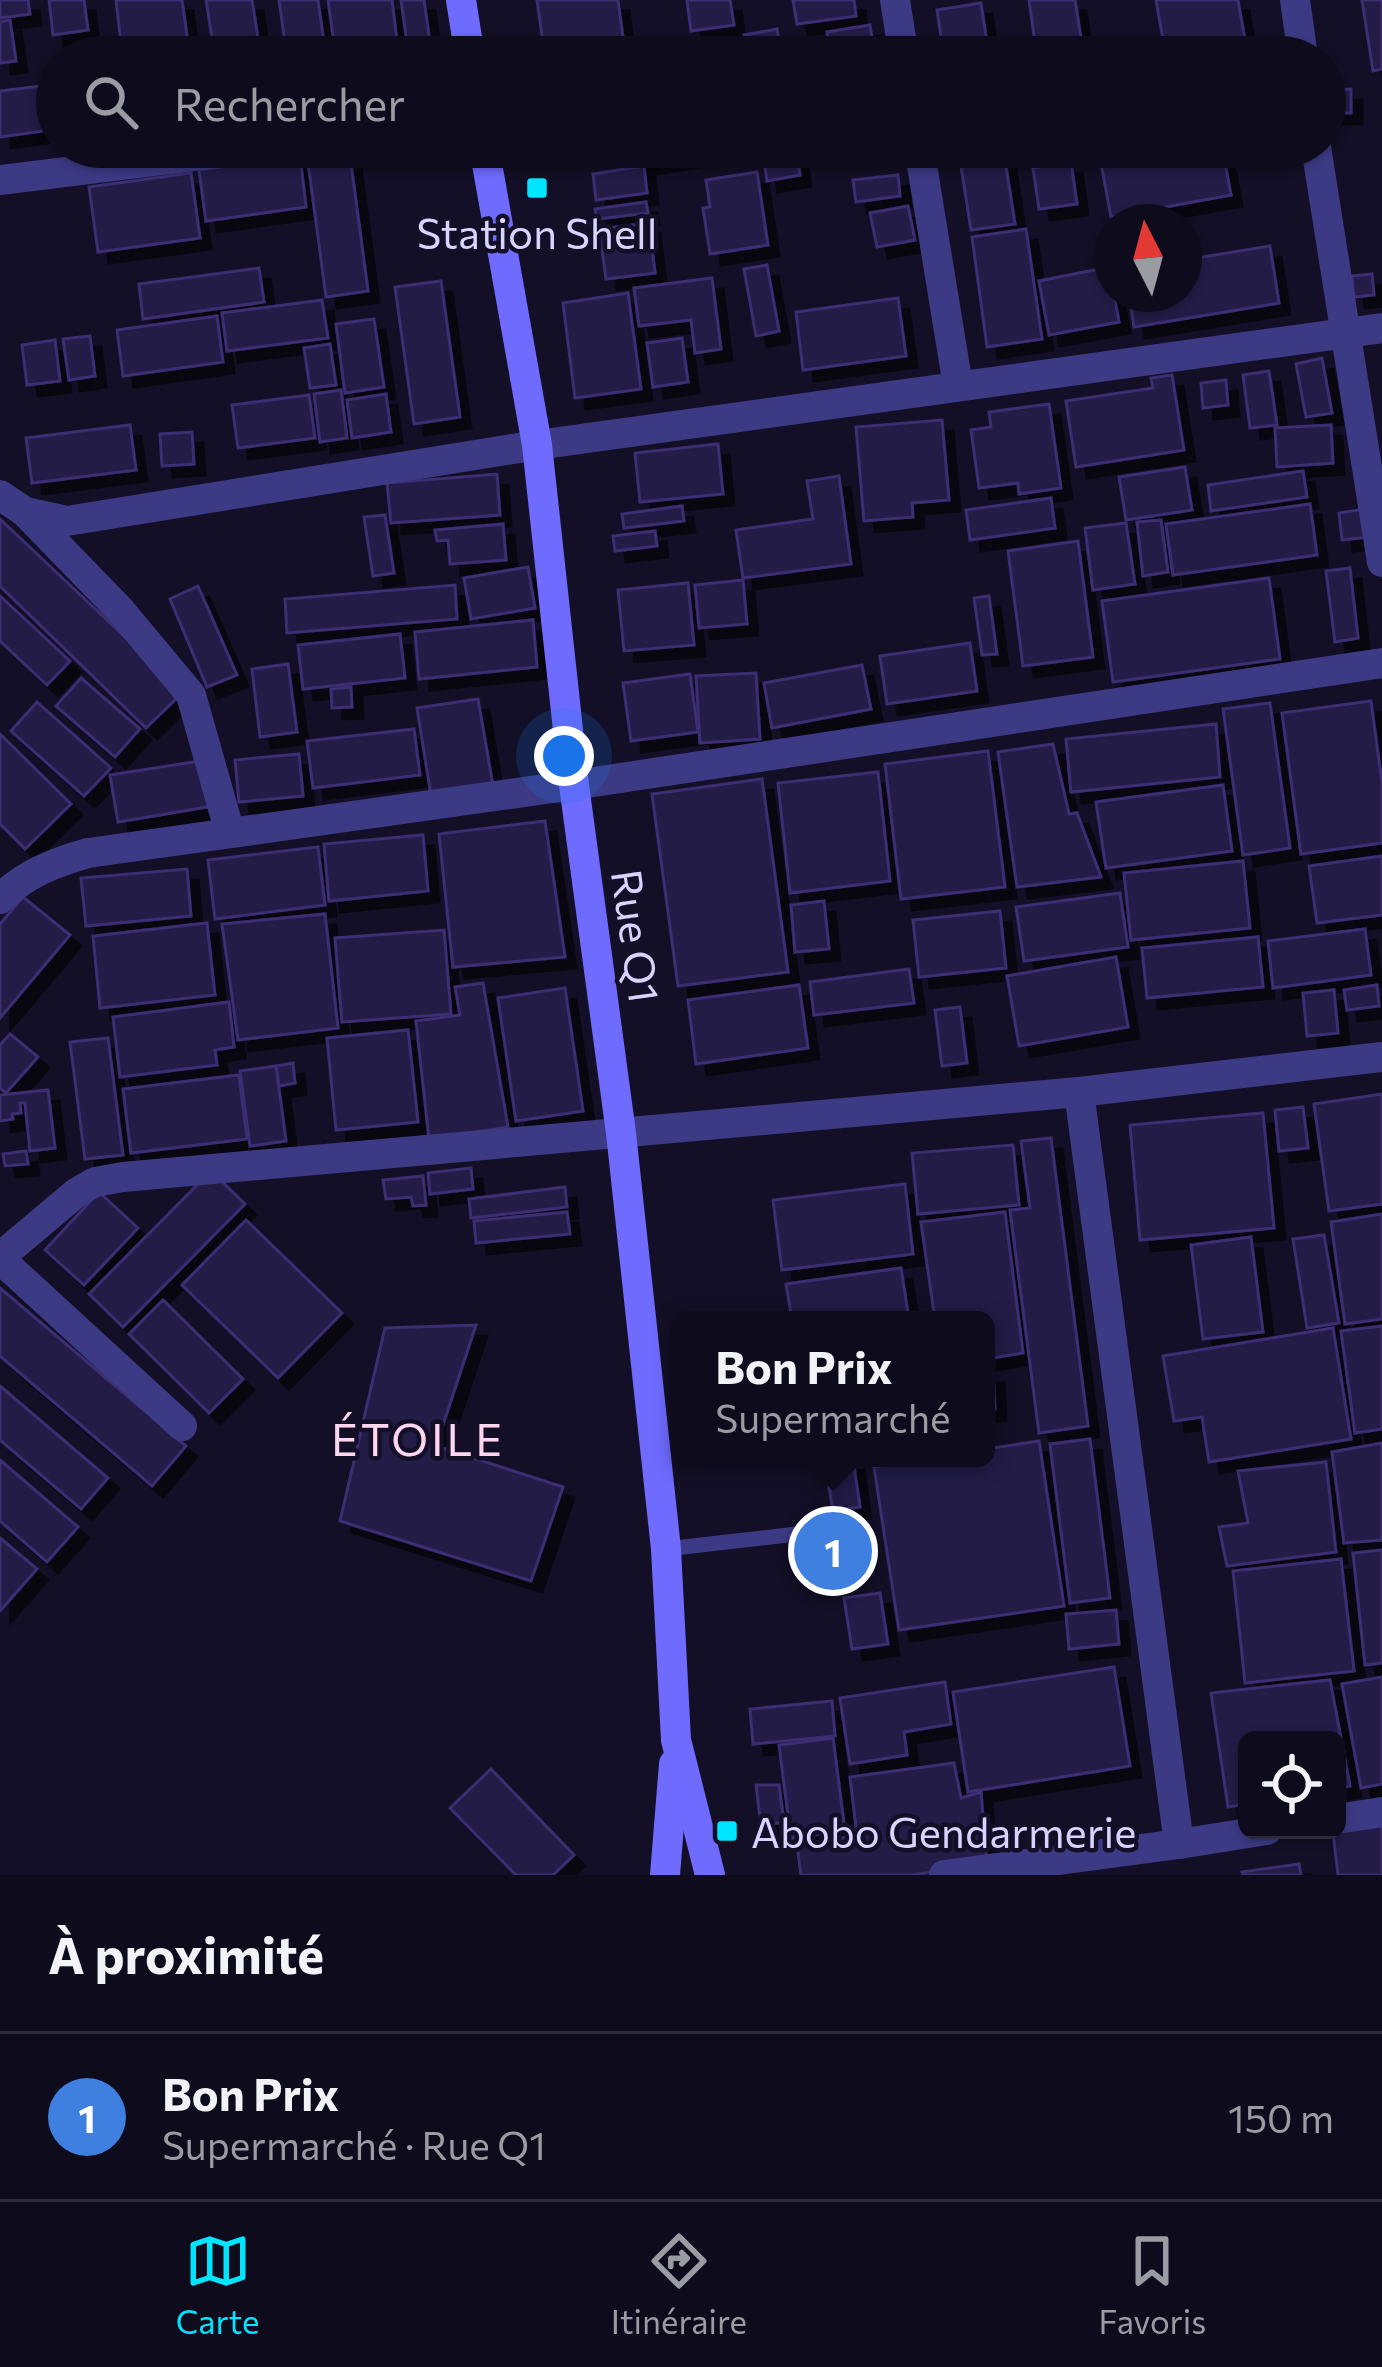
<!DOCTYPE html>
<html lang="fr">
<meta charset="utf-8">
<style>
body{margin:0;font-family:Commissioner,sans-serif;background:#171425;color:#f1f3f6}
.controls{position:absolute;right:36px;bottom:36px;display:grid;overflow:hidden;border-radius:18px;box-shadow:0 3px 9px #0004}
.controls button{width:108px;height:108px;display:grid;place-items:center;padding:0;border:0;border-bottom:3px solid #2e2b3b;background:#0e0b1c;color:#f1f3f6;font:60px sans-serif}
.compass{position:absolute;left:1094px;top:204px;width:108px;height:108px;border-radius:50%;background:#0e0b1c;box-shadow:0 3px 9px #0004;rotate:354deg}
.you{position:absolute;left:564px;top:756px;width:42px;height:42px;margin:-30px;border:9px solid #fff;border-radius:50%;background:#1a73e8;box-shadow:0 0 0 18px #1a73e833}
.badge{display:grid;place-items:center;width:78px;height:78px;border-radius:50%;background:#00e5ff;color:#fff;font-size:39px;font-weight:700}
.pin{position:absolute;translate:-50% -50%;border:6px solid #fff;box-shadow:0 3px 12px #0006}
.popup{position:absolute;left:671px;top:1311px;width:324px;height:156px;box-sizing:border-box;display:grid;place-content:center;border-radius:18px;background:#0e0b1c;filter:drop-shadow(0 3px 9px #0005);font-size:39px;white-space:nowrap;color:#9b9ba3}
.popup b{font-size:45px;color:#f1f3f6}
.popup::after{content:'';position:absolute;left:50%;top:100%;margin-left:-24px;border:24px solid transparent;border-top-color:#0e0b1c}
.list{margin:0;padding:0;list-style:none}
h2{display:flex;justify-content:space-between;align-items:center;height:156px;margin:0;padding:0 48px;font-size:51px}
h2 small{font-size:39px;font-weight:400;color:#9b9ba3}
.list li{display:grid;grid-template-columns:78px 1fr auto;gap:36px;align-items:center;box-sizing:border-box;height:168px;padding:0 48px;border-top:3px solid #2e2b3b}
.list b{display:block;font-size:45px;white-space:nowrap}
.list p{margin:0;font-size:39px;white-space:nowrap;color:#9b9ba3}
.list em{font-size:39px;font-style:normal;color:#9b9ba3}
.icon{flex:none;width:66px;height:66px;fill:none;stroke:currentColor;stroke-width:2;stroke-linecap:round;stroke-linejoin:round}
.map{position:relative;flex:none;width:1382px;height:1875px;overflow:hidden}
.search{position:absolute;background:#0e0b1c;box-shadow:0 3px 9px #0004;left:36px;right:36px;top:36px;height:132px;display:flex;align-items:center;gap:30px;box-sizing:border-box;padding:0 42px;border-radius:66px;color:#9b9ba3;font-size:45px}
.sheet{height:324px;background:#0e0b1c}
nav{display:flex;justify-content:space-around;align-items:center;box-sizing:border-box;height:168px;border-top:3px solid #2e2b3b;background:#0e0b1c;font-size:33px;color:#9b9ba3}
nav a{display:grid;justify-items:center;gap:6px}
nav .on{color:#00e5ff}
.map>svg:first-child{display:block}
</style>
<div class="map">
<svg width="1382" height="1875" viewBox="0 0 1382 1875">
<defs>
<filter id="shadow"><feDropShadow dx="11" dy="11" stdDeviation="0" flood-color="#0009"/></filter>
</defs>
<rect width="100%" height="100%" fill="#130f26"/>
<g fill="#241b47" stroke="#3b2d73" stroke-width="3" filter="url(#shadow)">
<path d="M 0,0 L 28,0 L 30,14 L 0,18 Z"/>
<path d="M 49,0 L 84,0 L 88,30 L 53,35 Z"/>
<path d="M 116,0 L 182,0 L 188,43 L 122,52 Z"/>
<path d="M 206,0 L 252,0 L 261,57 L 215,57 Z"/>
<path d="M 279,0 L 318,0 L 326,57 L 287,57 Z"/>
<path d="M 328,0 L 392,0 L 399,57 L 336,57 Z"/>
<path d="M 401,0 L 424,0 L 432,57 L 409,57 Z"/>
<path d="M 537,0 L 618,0 L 625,52 L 545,57 Z"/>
<path d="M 687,0 L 730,0 L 734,25 L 691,31 Z"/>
<path d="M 793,0 L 854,0 L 856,16 L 797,24 Z"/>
<path d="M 1029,0 L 1075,0 L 1084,57 L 1037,57 Z"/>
<path d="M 1156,0 L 1238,0 L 1248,57 L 1166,57 Z"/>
<path d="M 1362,0 L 1382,0 L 1382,69 L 1373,71 Z"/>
<path d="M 981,3 L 989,57 L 944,57 L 937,10 Z"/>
<path d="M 10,20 L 16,61 L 0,63 L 0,22 Z"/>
<path d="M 870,25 L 875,57 L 831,57 L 827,32 Z"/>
<path d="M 777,29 L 781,57 L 747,57 L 744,35 Z"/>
<path d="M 57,84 L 57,129 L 0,137 L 0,91 Z"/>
<path d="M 1351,89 L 1351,113 L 1331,113 L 1330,90 Z"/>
<path d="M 631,147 L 743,147 L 634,165 Z"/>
<path d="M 762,147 L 796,147 L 800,175 L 767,181 Z"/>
<path d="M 958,147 L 1003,147 L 1015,224 L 971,230 Z"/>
<path d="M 1028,147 L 1075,147 L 1075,152 L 1030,159 Z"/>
<path d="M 1098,147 L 1222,147 L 1231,195 L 1111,217 Z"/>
<path d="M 300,156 L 306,207 L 206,221 L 199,170 Z"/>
<path d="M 350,156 L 368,291 L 326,297 L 308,162 Z"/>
<path d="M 1071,162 L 1077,204 L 1039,209 L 1033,168 Z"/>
<path d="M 644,166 L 647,193 L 596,200 L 593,174 Z"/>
<path d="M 757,172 L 768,245 L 710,254 L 703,208 L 710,207 L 706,180 Z"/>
<path d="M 191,173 L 200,238 L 98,252 L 89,187 Z"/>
<path d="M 898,175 L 900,196 L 856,202 L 853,180 Z"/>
<path d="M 646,202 L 648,213 L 597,219 L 595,209 Z"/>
<path d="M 908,206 L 915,240 L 877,247 L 870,213 Z"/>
<path d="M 649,223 L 655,273 L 606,279 L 599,229 Z"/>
<path d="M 1026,229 L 1042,339 L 987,347 L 972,237 Z"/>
<path d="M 1270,246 L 1279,303 L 1134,327 L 1129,294 L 1184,294 L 1184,260 Z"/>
<path d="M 767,265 L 779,331 L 756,336 L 744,269 Z"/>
<path d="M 1109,267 L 1119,322 L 1049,335 L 1039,281 Z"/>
<path d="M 259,268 L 264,302 L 143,319 L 139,284 Z"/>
<path d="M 1372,274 L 1374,295 L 1354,297 L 1352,276 Z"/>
<path d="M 712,278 L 721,349 L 695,353 L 691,320 L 639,326 L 634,288 Z"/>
<path d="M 441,281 L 460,417 L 414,424 L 395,287 Z"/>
<path d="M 628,293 L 641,389 L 575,398 L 563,303 Z"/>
<path d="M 898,298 L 906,356 L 803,370 L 796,312 Z"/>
<path d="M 322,300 L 328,338 L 227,351 L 222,313 Z"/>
<path d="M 217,316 L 223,362 L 123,376 L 117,330 Z"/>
<path d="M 374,319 L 384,387 L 345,393 L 336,324 Z"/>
<path d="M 90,336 L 95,376 L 69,380 L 63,339 Z"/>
<path d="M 682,338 L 688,382 L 653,387 L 647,343 Z"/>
<path d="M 55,340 L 60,381 L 27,385 L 22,345 Z"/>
<path d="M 330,344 L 336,385 L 310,388 L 304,348 Z"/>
<path d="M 1322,358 L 1332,413 L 1306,417 L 1296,364 Z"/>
<path d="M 1269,371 L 1277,425 L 1250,428 L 1243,375 Z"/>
<path d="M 1172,375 L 1184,450 L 1076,467 L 1066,401 L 1153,388 L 1151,378 Z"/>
<path d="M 1226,380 L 1228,405 L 1203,408 L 1201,383 Z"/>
<path d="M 341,390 L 347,438 L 320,442 L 314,394 Z"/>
<path d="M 386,394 L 391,432 L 352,438 L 347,400 Z"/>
<path d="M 309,395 L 315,438 L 238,448 L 232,405 Z"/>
<path d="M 1049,404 L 1061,488 L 1019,494 L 1018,483 L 979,488 L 971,430 L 991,427 L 989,412 Z"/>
<path d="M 942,420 L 949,500 L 912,503 L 913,517 L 864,521 L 856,427 Z"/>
<path d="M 130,425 L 136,470 L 32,483 L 26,438 Z"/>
<path d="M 1331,425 L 1333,463 L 1277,467 L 1275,428 Z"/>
<path d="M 192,432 L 194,464 L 162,466 L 160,434 Z"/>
<path d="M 718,444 L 723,494 L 640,502 L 635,453 Z"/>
<path d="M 1185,467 L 1192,510 L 1126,520 L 1119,477 Z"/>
<path d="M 1303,471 L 1307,497 L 1211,511 L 1208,485 Z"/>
<path d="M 497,474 L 500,515 L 391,523 L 387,483 Z"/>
<path d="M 839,476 L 851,564 L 743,578 L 736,530 L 813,519 L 807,481 Z"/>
<path d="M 1051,498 L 1055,528 L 970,540 L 966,510 Z"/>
<path d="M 1310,504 L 1317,555 L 1173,575 L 1166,524 Z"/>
<path d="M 682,506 L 684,521 L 624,528 L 622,514 Z"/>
<path d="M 1365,509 L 1369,537 L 1342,540 L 1339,513 Z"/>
<path d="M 385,515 L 394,573 L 373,576 L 364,517 Z"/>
<path d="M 0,519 L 183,692 L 146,728 L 0,586 Z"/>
<path d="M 1161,520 L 1168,572 L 1143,576 L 1137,522 Z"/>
<path d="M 1126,523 L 1135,584 L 1093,590 L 1085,528 Z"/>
<path d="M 503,524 L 506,560 L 450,564 L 448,540 L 437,541 L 435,530 Z"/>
<path d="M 655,531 L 657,546 L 615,551 L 613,536 Z"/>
<path d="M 1078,541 L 1093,657 L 1023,666 L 1008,551 Z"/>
<path d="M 528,567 L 535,608 L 471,619 L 464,578 Z"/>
<path d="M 1350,568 L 1358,638 L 1335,642 L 1326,571 Z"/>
<path d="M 1269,578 L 1280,659 L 1113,682 L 1102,601 Z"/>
<path d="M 743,580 L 747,624 L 699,628 L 695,585 Z"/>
<path d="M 688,583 L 694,645 L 624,651 L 618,590 Z"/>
<path d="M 455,585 L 457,619 L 287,633 L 285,599 Z"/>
<path d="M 198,586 L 237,675 L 207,687 L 170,599 Z"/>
<path d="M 0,596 L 70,661 L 47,685 L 0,641 Z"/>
<path d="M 989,596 L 997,654 L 982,655 L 974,598 Z"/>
<path d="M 533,620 L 537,667 L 419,679 L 415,632 Z"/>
<path d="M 400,634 L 405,678 L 303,689 L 298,645 Z"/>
<path d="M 970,643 L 977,691 L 887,704 L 880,656 Z"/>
<path d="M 288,664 L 297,732 L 260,737 L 252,669 Z"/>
<path d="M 862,665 L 871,709 L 772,728 L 764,683 Z"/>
<path d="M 756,673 L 760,739 L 700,743 L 696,676 Z"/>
<path d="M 690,674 L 698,732 L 631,741 L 623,683 Z"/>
<path d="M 81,678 L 140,729 L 115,757 L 56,706 Z"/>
<path d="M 351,687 L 352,707 L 332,708 L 331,689 Z"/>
<path d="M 478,699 L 493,786 L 431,795 L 417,708 Z"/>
<path d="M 1371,701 L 1382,783 L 1382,843 L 1301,854 L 1282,713 Z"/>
<path d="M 37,702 L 111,768 L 84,796 L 11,731 Z"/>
<path d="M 1270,703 L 1290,848 L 1243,855 L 1223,709 Z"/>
<path d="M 1216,724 L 1220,777 L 1071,792 L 1066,739 Z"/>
<path d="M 414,729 L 420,775 L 313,788 L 307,741 Z"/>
<path d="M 0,734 L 71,804 L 25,849 L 0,824 Z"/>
<path d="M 1053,744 L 1069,814 L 1077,813 L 1101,877 L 1017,887 L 998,752 Z"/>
<path d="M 988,751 L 1005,887 L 901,899 L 885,764 Z"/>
<path d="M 299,754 L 303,796 L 239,802 L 235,760 Z"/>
<path d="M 206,760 L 213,806 L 118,822 L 110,775 Z"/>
<path d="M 878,772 L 890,881 L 790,893 L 778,783 Z"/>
<path d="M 762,779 L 788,972 L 678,986 L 652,794 Z"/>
<path d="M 1223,785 L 1232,851 L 1106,868 L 1096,802 Z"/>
<path d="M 545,821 L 565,957 L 453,967 L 439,834 Z"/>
<path d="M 423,835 L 428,891 L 329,901 L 324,844 Z"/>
<path d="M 318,847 L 325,905 L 215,919 L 208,860 Z"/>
<path d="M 1382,856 L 1382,915 L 1317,923 L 1309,866 Z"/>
<path d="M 1243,861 L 1250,928 L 1131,940 L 1124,873 Z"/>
<path d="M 187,869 L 191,916 L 86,926 L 81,878 Z"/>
<path d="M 1120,893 L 1128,947 L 1024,961 L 1016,907 Z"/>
<path d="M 23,897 L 70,935 L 0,1018 L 0,924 Z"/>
<path d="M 824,901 L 829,949 L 795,952 L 791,905 Z"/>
<path d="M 1000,911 L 1006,968 L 919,977 L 913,920 Z"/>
<path d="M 325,914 L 338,1028 L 238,1040 L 222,924 Z"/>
<path d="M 207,923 L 215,995 L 100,1008 L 93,936 Z"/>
<path d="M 1365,929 L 1371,975 L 1273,988 L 1268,941 Z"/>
<path d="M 444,930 L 451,1014 L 342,1022 L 335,938 Z"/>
<path d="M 1258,937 L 1263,987 L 1147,998 L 1142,948 Z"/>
<path d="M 1116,957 L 1128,1027 L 1019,1046 L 1007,976 Z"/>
<path d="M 909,969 L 914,1003 L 814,1015 L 810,982 Z"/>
<path d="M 483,983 L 508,1127 L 429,1139 L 416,1021 L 460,1015 L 455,987 Z"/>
<path d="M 799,985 L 808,1048 L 696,1064 L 688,1000 Z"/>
<path d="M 1377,985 L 1379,1006 L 1347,1010 L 1344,990 Z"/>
<path d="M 565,988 L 583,1111 L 516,1121 L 498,998 Z"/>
<path d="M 1334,990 L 1338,1033 L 1307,1036 L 1303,993 Z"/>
<path d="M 229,1002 L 234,1047 L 215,1050 L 217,1065 L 120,1077 L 113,1017 Z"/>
<path d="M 960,1007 L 967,1063 L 942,1066 L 935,1010 Z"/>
<path d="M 408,1030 L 418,1122 L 336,1130 L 327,1038 Z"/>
<path d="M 10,1034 L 38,1057 L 6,1093 L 0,1088 L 0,1045 Z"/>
<path d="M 108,1038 L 123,1155 L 85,1159 L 70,1042 Z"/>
<path d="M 293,1063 L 295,1083 L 279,1086 L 276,1066 Z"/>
<path d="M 276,1066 L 286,1141 L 250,1146 L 240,1071 Z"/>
<path d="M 239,1075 L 247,1139 L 131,1153 L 123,1089 Z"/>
<path d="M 48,1090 L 55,1148 L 30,1151 L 25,1103 L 20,1103 L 21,1113 L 12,1114 L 13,1119 L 0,1121 L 0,1095 Z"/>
<path d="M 1382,1094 L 1382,1204 L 1329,1211 L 1314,1104 Z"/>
<path d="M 1303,1107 L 1308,1148 L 1279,1151 L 1275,1110 Z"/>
<path d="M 1263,1113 L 1274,1228 L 1140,1240 L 1130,1125 Z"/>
<path d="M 1051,1138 L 1088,1426 L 1039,1433 L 1010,1210 L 1030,1208 L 1021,1141 Z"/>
<path d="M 1013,1145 L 1019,1205 L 918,1214 L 912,1153 Z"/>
<path d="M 26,1151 L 28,1164 L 5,1166 L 3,1154 Z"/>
<path d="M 471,1168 L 473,1189 L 430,1194 L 428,1173 Z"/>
<path d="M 211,1171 L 245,1204 L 123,1327 L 89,1294 Z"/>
<path d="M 423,1176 L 426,1205 L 413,1206 L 411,1197 L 386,1199 L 383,1180 Z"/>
<path d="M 905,1184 L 913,1254 L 782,1270 L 773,1200 Z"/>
<path d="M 565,1187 L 567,1207 L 471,1218 L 469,1199 Z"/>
<path d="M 99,1192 L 138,1228 L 84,1285 L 45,1250 Z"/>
<path d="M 567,1212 L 570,1234 L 476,1243 L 474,1221 Z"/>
<path d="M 1005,1212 L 1023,1353 L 986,1359 L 986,1320 L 935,1320 L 921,1222 Z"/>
<path d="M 1382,1214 L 1382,1319 L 1345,1324 L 1331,1222 Z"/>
<path d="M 246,1220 L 342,1313 L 278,1378 L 182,1285 Z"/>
<path d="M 1324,1235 L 1339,1323 L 1307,1328 L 1293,1239 Z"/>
<path d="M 1251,1237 L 1263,1332 L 1203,1339 L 1191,1245 Z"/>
<path d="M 901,1268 L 909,1320 L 792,1320 L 786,1284 Z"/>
<path d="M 0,1288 L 186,1446 L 152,1486 L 0,1356 Z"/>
<path d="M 163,1300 L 243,1379 L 209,1413 L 129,1334 Z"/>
<path d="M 476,1325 L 436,1446 L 563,1487 L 531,1581 L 340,1521 L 385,1328 Z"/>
<path d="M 1382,1326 L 1382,1429 L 1355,1433 L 1341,1331 Z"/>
<path d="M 1333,1328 L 1351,1439 L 1209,1462 L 1202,1417 L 1174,1421 L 1163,1356 Z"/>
<path d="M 986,1372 L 993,1372 L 995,1409 L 986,1410 Z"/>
<path d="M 0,1386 L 108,1478 L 81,1509 L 0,1440 Z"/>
<path d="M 1090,1439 L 1110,1598 L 1070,1603 L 1050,1444 Z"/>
<path d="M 1039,1441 L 1064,1606 L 899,1630 L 874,1467 L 929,1458 L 986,1458 L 986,1449 Z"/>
<path d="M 1382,1443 L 1382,1540 L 1344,1543 L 1332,1452 Z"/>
<path d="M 853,1459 L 860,1507 L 833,1511 L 825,1463 Z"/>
<path d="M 0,1460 L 78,1527 L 47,1562 L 0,1521 Z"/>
<path d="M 1326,1462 L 1336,1552 L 1227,1566 L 1219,1527 L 1248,1523 L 1238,1471 Z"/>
<path d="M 0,1538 L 37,1569 L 0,1611 Z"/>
<path d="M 1382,1550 L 1382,1663 L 1365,1665 L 1353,1553 Z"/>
<path d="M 1341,1559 L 1354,1671 L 1245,1683 L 1233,1571 Z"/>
<path d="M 880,1593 L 888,1644 L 852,1649 L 844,1598 Z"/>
<path d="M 1116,1610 L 1119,1644 L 1069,1649 L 1066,1614 Z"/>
<path d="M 1114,1667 L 1130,1766 L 968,1792 L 953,1692 Z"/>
<path d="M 1382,1677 L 1382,1784 L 1361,1788 L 1342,1684 Z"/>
<path d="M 1330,1680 L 1350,1786 L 1337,1788 L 1337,1740 L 1247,1740 L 1247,1804 L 1228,1807 L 1211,1693 Z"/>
<path d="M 945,1682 L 951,1724 L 904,1732 L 907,1755 L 850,1764 L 840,1698 Z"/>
<path d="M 832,1701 L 835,1736 L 753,1744 L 750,1709 Z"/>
<path d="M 833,1738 L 845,1831 L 791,1838 L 779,1745 Z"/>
<path d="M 954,1763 L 961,1798 L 981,1792 L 987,1864 L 912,1875 L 801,1875 L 797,1846 L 857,1835 L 850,1777 Z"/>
<path d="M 491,1769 L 574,1855 L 553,1875 L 516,1875 L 450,1808 Z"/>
<path d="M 756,1785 L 779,1785 L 784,1822 L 761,1826 Z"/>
<path d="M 1382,1826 L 1382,1875 L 1338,1875 L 1333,1832 Z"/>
<path d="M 1299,1864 L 1301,1875 L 1243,1875 L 1242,1872 Z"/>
</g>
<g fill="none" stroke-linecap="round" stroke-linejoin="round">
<path stroke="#3d3a85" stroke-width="15" d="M 666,1549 L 814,1532"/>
<g stroke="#3d3a85" stroke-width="30">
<path d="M 895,0 L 904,57"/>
<path d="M 1295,0 L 1303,57"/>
<path d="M 919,147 L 958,386"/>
<path d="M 1316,147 L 1382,562"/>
<path d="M 0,180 L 268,147"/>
<path d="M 0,495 L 25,512 L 121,611 L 191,695 L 230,833"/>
<path d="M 25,512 L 67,521 L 537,445 L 1382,328"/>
<path d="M 0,899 C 24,874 56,862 88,853 L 574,785 L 1382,663"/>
<path d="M 1079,1092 L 1179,1844 L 1267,1830"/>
<path d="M 0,1257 L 76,1193 L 95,1182 L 123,1177 L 1079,1092 L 1382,1057"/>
<path d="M 0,1259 L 182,1426"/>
<path d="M 1337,1819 L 1382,1812"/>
<path d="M 944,1875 L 1179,1844"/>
</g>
<g stroke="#6f6bff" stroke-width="30">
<path d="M 461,0 L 470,57"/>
<path d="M 484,147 L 537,445 L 574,785 L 621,1133 L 666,1549 L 676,1740 L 710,1875"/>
<path d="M 665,1875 L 674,1764"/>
</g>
</g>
<g fill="#00e5ff" stroke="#130f26" stroke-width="4.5">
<rect x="525" y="176" width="24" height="24" rx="6"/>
<rect x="715" y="1819" width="24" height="24" rx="6"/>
</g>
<g text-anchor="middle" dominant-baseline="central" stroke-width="9" stroke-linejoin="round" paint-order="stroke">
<g font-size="42" fill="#d9d4ff" stroke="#130f26">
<text x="537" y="232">Station Shell</text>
<text x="751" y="1831" text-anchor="start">Abobo Gendarmerie</text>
</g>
<g font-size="42" fill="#d9d4ff" stroke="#130f26">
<text transform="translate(637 936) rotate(82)">Rue Q1</text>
</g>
<g font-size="45" letter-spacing="3" fill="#ffd6f0" stroke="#130f26">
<text x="418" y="1437">ÉTOILE</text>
</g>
</g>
</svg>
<div class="controls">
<button><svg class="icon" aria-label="locate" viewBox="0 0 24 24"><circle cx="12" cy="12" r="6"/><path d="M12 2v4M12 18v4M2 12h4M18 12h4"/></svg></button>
</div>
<svg class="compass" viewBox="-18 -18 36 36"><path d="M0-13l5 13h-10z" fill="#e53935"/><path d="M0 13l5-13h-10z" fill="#9b9ba3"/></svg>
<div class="you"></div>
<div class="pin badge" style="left:833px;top:1551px;background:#3f7fe0">1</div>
<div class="popup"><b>Bon Prix</b>Supermarché</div>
<div class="search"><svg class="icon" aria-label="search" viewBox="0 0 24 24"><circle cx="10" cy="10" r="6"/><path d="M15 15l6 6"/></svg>Rechercher</div>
</div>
<section class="sheet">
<h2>À proximité<small></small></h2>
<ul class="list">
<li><span class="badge" style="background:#3f7fe0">1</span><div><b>Bon Prix</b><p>Supermarché · Rue Q1</p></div><em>150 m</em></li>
</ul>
</section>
<nav>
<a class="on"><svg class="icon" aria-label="map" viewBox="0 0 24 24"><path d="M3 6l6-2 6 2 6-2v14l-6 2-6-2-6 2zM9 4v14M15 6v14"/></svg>Carte</a>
<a><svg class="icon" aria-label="directions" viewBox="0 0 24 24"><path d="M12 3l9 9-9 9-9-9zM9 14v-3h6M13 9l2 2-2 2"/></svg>Itinéraire</a>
<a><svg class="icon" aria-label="saved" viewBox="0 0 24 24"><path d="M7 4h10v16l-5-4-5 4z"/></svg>Favoris</a>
</nav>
